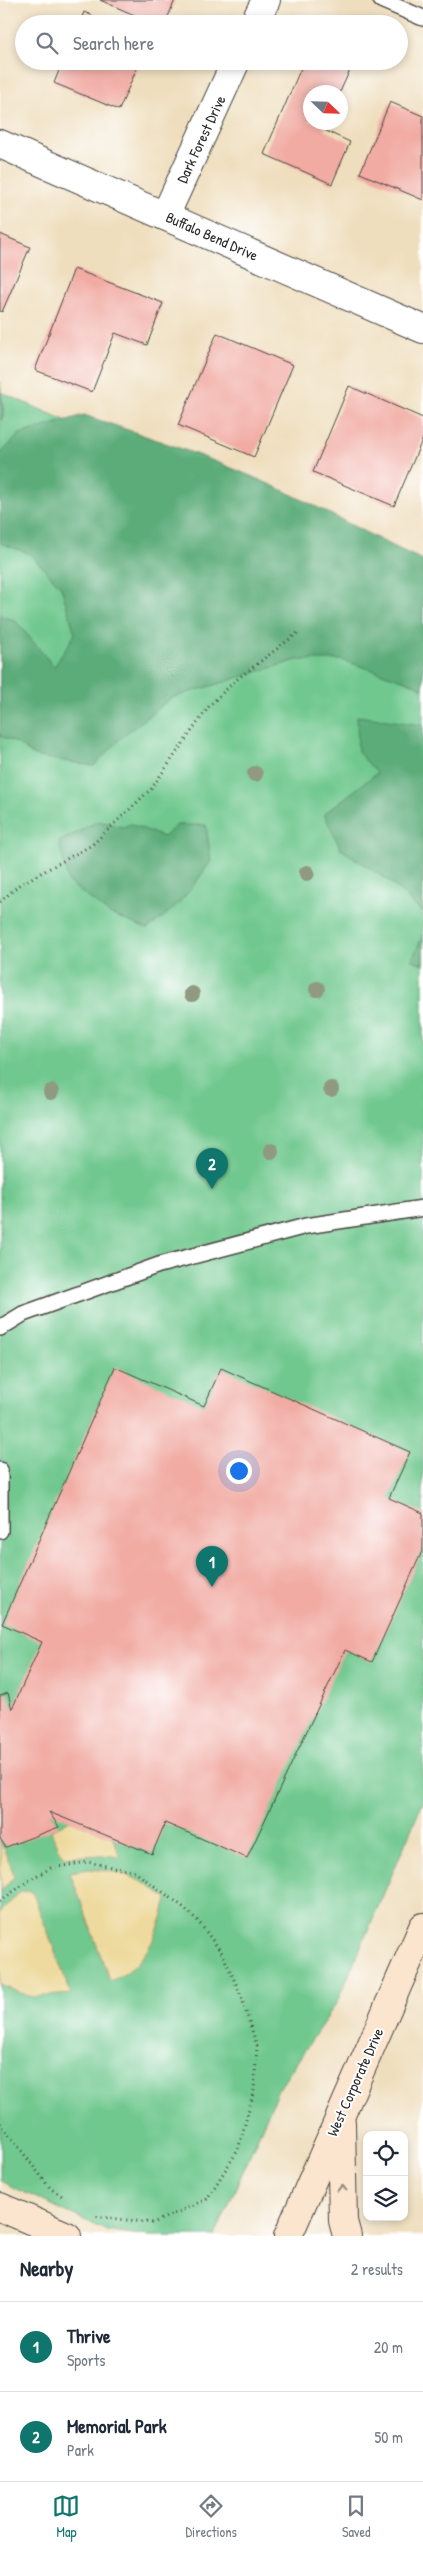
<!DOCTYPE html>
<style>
body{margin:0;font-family:"Patrick Hand",sans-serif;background:#f6f6f7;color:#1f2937}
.controls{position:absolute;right:15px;bottom:15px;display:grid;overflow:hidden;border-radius:10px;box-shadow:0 2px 8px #0003}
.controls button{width:45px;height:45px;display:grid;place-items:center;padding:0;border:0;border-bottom:1px solid #e0e1e3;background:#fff;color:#1f2937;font:25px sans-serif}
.compass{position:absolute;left:303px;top:85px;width:45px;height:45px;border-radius:50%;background:#fff;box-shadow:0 2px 8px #0003;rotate:113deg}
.you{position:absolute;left:238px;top:1470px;width:18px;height:18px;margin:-12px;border:4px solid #fff;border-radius:50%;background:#1a73e8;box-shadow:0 0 0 8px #1a73e833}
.badge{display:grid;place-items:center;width:32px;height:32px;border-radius:50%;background:#0f766e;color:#fff;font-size:16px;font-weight:700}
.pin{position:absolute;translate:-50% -41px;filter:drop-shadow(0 1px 2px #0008)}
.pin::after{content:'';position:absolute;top:26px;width:18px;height:15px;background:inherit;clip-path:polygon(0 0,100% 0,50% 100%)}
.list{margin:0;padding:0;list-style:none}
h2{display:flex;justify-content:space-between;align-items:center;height:65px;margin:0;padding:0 20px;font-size:21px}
h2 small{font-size:16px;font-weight:400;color:#747a83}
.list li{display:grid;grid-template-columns:32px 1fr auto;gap:15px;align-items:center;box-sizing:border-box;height:90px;padding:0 20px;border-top:1px solid #e0e1e3}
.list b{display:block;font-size:19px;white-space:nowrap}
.list p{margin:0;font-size:16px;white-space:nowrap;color:#747a83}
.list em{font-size:16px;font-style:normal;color:#747a83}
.icon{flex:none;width:28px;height:28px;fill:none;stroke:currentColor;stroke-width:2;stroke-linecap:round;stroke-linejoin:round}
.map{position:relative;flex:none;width:423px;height:2236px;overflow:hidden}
.search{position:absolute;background:#fff;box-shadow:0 2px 8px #0003;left:15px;right:15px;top:15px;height:55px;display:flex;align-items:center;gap:12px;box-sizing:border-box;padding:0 18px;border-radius:28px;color:#747a83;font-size:19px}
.sheet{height:245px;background:#fff}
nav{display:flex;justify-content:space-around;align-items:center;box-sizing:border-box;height:70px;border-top:1px solid #e0e1e3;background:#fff;font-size:14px;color:#747a83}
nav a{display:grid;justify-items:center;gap:2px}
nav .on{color:#0f766e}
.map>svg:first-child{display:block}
</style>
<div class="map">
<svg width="423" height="2236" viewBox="0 0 423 2236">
<rect width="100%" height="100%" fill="#fff"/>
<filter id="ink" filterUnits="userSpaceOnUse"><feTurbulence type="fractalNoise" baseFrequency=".02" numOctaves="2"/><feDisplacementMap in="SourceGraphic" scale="10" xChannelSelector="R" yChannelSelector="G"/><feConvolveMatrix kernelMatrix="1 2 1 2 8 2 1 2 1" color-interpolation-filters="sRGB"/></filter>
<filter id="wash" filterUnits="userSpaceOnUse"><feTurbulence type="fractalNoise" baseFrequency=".0096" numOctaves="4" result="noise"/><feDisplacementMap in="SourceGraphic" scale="20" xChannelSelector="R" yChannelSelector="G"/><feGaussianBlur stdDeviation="1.12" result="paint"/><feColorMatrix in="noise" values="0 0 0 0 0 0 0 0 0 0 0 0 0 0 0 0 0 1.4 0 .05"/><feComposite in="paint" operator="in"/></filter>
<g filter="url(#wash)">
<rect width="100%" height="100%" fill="#efdebd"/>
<path fill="#6fc88e" stroke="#4d7a5c" d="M 0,392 L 423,575 L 423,1802 L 337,2002 L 278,2090 L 215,2236 L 148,2236 L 106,2230 L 0,2181 Z"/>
<g fill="#5bac79" stroke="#436c52">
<path d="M 0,382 L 4,415 L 0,421 Z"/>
<path d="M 84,415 C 146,436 209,457 269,484 C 321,507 370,537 423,560 L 423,689 L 412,683 L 342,660 L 297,660 L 171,698 L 123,736 L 94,766 L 34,756 L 17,743 L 0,736 L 0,616 L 15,620 L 54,667 L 75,634 L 61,587 L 30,554 L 0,543 L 0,454 L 20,434 Z"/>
<path d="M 357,716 L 423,725 L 423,913 L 389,881 L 341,849 L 324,814 L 377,773 L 358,752 Z"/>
<path d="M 98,821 L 123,827 L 131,824 L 163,837 L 177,825 L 206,825 L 211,861 C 190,891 178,908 147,929 L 110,914 L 68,882 L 59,842 Z"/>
<path d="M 423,934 L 423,964 L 412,960 Z"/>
</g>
<g fill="#eeda9e" stroke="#8c8264">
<path d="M 70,1820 L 112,1837 L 121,1857 L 103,1855 L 63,1857 L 51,1831 Z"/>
<path d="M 0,1840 L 15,1877 L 0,1891 Z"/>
<path d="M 90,1869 C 128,1873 136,1876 167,1899 C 159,1933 145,1968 110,1981 L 70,1872 Z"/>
<path d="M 32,1891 L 71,1994 L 32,1997 L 0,1985 L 0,1913 L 20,1892 Z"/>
</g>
<g id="blocks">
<g fill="#f1aba3">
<path d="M 100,0 L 175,0 L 165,24 L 155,24 Z"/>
<path d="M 84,12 L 112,24 L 79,24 Z"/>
<path d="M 63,61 L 140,61 L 119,110 L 54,83 Z"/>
<path d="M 304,61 L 354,61 L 340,92 L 310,92 L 310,122 L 327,122 L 324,130 L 350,142 L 332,184 L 264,154 Z"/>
<path d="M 390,102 L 423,116 L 423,200 L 360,173 Z"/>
<path d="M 0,234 L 30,247 L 2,312 L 0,311 Z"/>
<path d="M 74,269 L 163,303 L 147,345 L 115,333 L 92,392 L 35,370 Z"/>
<path d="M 217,333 L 293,365 L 254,457 L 178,425 Z"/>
<path d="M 349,386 L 423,418 L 423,438 L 394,506 L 313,472 Z"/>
<path d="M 115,1367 L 204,1406 L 221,1368 L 410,1452 L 389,1498 L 423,1513 L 423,1549 L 372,1662 L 345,1650 L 247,1858 L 165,1823 L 152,1854 L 49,1812 L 59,1827 L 6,1847 L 0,1839 L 0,1696 L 8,1693 L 12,1709 L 42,1642 L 2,1624 Z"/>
</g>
</g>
</g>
<g filter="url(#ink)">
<use href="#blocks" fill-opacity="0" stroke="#484641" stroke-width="1"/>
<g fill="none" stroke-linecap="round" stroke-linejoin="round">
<g stroke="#484641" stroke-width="18">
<g id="lane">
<path d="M 381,0 L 423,18"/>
<path d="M 0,1328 L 23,1314 L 159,1265 L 306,1226 L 423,1208"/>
<path d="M 0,1470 L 0,1531"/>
</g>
</g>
<g stroke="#484641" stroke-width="30">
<g id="street">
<path d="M 254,24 L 266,0"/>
<path d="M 0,144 L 423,329"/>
<path d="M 165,216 L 236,61"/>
</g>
</g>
<g stroke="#484641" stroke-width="30">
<g id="secondary">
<path d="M 341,2123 L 343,2221 L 347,2236"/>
<path d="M 0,2207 L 67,2236"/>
<path d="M 288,2236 L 423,1927"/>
</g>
</g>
<g stroke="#484641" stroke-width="3" stroke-dasharray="1 4" stroke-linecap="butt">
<path d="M 0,902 L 19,885 L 92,845 L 151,789 L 210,705 L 235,681 L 299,632"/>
<path d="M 0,1901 L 34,1877 L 51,1868 L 88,1862 L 135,1872 L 182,1906 L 198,1921 L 222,1953 L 240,1993 L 257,2046 L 254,2090 L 238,2150 L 207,2199 L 153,2223 L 93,2216"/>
<path d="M 0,2123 L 50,2188 L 65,2198"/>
</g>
<use href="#lane" stroke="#fff" stroke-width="15"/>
<use href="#street" stroke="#fff" stroke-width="28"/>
<use href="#secondary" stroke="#fbe5cf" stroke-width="28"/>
</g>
<g fill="#909a80">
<circle cx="255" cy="774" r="8"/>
<circle cx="307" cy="873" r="8"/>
<circle cx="317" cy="989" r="8"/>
<circle cx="192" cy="994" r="8"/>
<circle cx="331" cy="1089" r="8"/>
<circle cx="51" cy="1092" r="8"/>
<circle cx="271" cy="1151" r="8"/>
</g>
<defs><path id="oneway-chevron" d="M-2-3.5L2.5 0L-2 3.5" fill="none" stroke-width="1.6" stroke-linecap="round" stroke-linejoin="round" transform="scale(1.25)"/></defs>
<use stroke="#93887d" href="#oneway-chevron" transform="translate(342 2188) rotate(-91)"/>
</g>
<g text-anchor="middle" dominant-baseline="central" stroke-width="4" stroke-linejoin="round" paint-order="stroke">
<g font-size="15" fill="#2b2b2b" stroke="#fff">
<text transform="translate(201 139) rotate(-65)">Dark Forest Drive</text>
<text transform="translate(212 236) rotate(24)">Buffalo Bend Drive</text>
<text transform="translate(355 2082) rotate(-66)">West Corporate Drive</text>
</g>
</g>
</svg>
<div class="controls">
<button><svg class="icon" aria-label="locate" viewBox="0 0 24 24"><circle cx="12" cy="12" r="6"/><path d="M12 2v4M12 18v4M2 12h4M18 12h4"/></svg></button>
<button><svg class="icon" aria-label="layers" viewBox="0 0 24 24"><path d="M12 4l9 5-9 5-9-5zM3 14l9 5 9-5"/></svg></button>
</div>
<svg class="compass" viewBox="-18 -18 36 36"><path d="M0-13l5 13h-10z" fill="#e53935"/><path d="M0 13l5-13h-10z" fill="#747a83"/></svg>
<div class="you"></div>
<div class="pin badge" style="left:212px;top:1587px">1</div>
<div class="pin badge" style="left:212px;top:1189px">2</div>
<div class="search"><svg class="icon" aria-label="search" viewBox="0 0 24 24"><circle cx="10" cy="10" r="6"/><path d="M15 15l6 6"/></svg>Search here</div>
</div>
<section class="sheet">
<h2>Nearby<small>2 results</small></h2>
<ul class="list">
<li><span class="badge">1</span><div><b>Thrive</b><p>Sports</p></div><em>20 m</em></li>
<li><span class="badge">2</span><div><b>Memorial Park</b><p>Park</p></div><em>50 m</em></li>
</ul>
</section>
<nav>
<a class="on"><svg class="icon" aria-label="map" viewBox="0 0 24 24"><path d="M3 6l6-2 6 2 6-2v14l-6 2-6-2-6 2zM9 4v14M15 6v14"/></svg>Map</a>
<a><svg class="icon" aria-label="directions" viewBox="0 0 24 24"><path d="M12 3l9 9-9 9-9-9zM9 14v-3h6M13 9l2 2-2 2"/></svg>Directions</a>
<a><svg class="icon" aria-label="saved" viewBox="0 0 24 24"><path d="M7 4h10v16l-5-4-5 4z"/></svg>Saved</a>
</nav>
